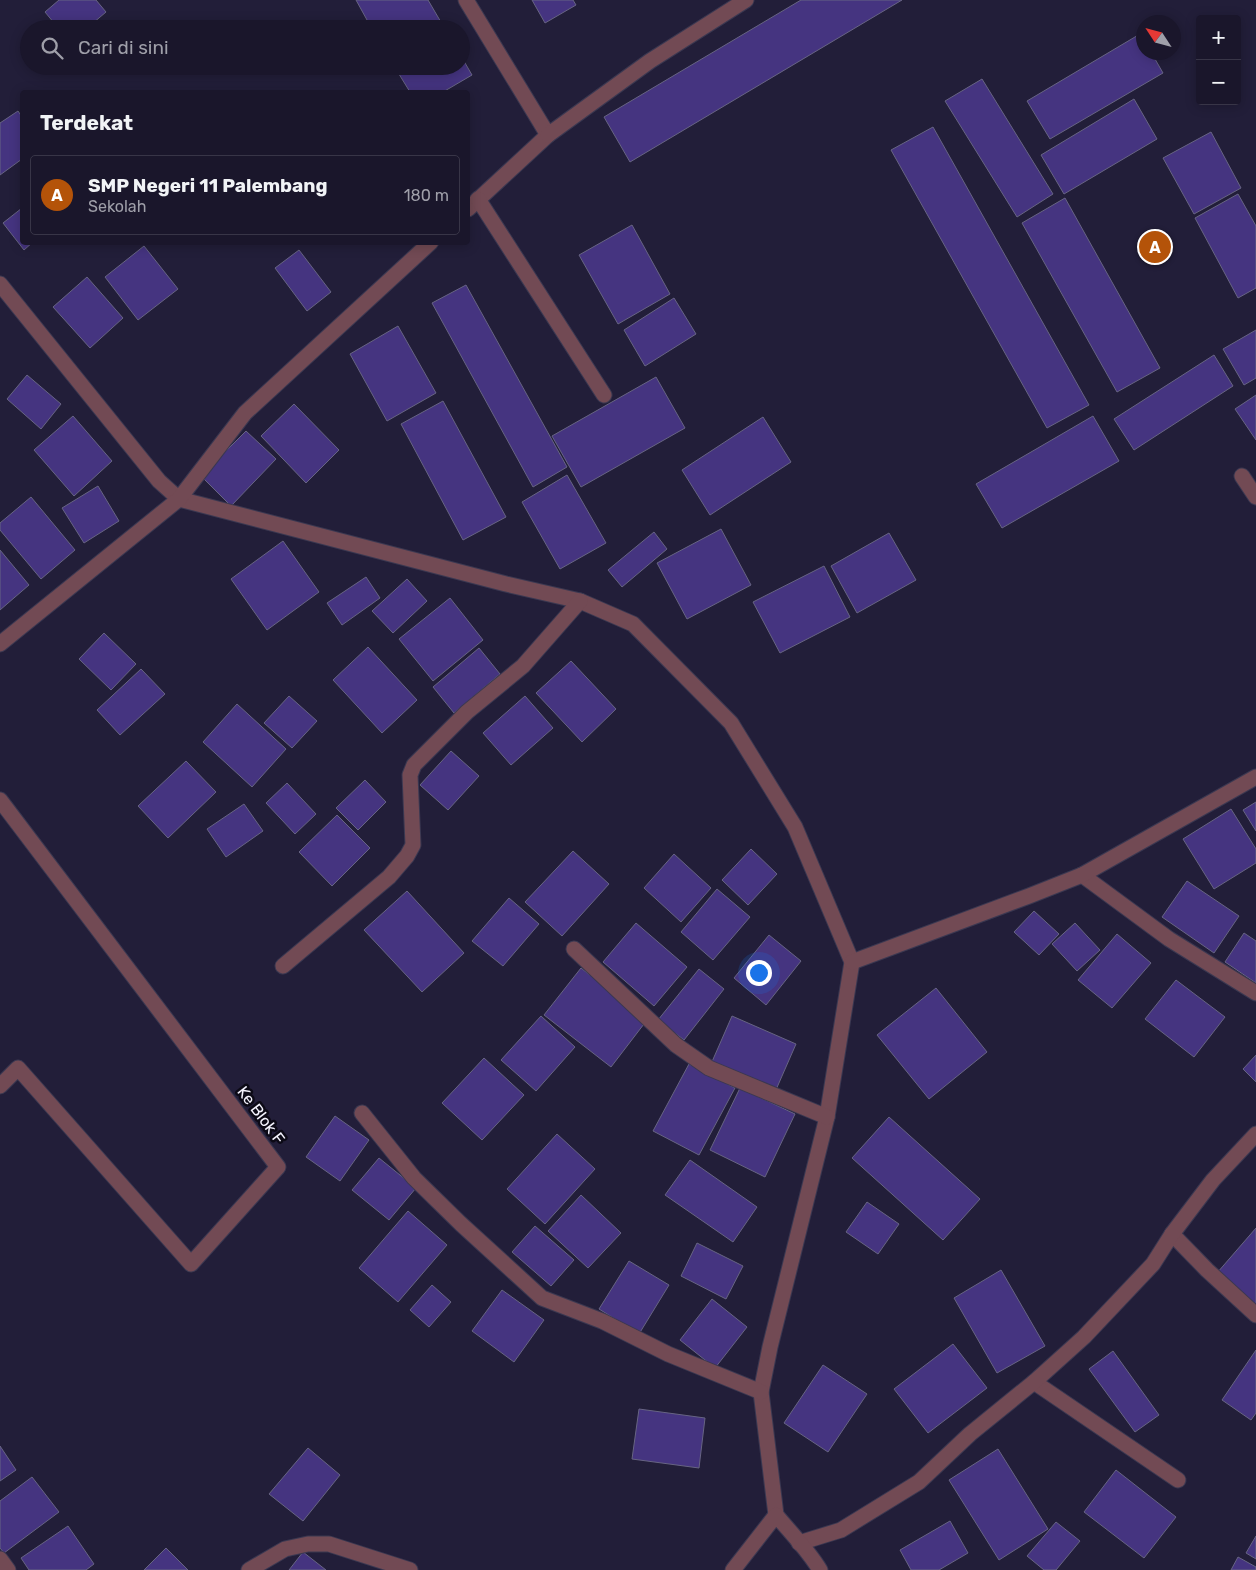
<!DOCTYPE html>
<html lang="id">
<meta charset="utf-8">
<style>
body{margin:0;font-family:Rubik,sans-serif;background:#231f33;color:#f1f3f6}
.controls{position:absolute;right:15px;top:15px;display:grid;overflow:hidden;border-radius:5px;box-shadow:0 2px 12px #0003}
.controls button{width:45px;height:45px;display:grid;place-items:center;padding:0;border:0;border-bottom:1px solid #383547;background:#1a162b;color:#f1f3f6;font:25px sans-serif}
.compass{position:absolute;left:1136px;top:15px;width:45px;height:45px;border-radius:50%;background:#1a162b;box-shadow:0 2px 12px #0003;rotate:306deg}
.you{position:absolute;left:758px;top:972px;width:18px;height:18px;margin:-12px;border:4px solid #fff;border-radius:50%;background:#1a73e8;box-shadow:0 0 0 8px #1a73e833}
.badge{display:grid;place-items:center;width:32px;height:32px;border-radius:50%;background:#b45309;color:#fff;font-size:16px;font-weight:700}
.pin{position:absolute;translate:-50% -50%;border:2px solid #fff;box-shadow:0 1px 5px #0006}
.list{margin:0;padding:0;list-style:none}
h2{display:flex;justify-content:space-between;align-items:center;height:65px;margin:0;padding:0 20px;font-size:21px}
h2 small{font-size:16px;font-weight:400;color:#9f9fa9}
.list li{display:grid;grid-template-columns:32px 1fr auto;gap:15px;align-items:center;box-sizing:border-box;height:80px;margin:0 10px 10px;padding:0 10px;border:1px solid #383547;border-radius:5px}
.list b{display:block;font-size:19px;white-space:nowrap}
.list p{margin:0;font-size:16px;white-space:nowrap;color:#9f9fa9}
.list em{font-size:16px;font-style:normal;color:#9f9fa9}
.icon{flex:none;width:28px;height:28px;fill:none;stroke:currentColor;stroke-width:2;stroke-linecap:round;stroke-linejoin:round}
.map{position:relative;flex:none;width:1256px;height:1570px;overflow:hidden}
.search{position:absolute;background:#1a162b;box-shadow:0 2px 12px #0003;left:20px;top:20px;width:450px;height:55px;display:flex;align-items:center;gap:12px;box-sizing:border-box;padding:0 18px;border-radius:28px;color:#9f9fa9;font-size:19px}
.panel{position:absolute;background:#1a162b;box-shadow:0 2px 12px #0003;left:20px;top:90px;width:450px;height:155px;border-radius:5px}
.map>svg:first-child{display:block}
</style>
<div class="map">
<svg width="1256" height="1570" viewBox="0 0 1256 1570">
<rect width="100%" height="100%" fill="#221e39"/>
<g fill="#453480" stroke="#676483">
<path d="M 59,0 L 96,0 L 106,12 L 86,29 L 59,29 L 45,12 Z"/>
<path d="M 356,0 L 428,0 L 445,29 L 372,29 Z"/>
<path d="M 532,0 L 573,0 L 576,5 L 545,23 Z"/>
<path d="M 801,0 L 902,0 L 630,162 L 604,117 Z"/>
<path d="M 1140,34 L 1144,40 L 1144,52 L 1151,52 L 1163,73 L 1050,139 L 1027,101 Z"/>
<path d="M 461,56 L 472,75 L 443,92 L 410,92 L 394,66 L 461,66 Z"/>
<path d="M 982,79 L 1053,194 L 1017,217 L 945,101 Z"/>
<path d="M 1134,99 L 1157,139 L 1064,194 L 1041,155 Z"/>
<path d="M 18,111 L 22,117 L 22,159 L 0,175 L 0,123 Z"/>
<path d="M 933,127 L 1089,405 L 1047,428 L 891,150 Z"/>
<path d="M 1211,132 L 1241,188 L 1194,214 L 1163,158 Z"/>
<path d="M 1238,194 L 1256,226 L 1256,288 L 1238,298 L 1195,218 Z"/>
<path d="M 1065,198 L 1160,368 L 1117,392 L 1022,223 Z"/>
<path d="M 22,208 L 22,242 L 33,242 L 24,250 L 3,223 Z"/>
<path d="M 632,225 L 670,294 L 618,324 L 579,255 Z"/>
<path d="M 144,246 L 178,289 L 138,320 L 105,277 Z"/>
<path d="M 299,250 L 331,292 L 307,311 L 275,268 Z"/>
<path d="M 87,277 L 123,318 L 90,348 L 53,307 Z"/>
<path d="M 466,285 L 567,467 L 533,487 L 432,303 Z"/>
<path d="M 674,298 L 696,334 L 645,366 L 624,330 Z"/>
<path d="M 398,326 L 436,393 L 387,421 L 350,354 Z"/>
<path d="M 1256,330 L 1256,378 L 1244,385 L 1223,349 Z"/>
<path d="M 1214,355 L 1233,386 L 1134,450 L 1114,419 Z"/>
<path d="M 27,375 L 61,404 L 41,429 L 7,399 Z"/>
<path d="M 656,377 L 685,428 L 581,487 L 552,436 Z"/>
<path d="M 1256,395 L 1256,440 L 1235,409 Z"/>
<path d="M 443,401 L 506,517 L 463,540 L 401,424 Z"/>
<path d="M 294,404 L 339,450 L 306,483 L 261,436 Z"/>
<path d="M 73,416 L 112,461 L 74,496 L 34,450 Z"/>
<path d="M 1093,416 L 1119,461 L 1002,528 L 976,484 Z"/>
<path d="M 763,417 L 791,462 L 710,515 L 682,470 Z"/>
<path d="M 246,431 L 276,459 L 231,506 L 201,476 Z"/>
<path d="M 567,475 L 606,543 L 560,569 L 522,502 Z"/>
<path d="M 98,486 L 119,521 L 84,543 L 62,508 Z"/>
<path d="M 31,497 L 75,550 L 41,579 L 0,530 L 0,523 Z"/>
<path d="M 721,529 L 751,585 L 687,619 L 657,563 Z"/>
<path d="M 654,532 L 667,549 L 622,587 L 608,570 Z"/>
<path d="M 889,533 L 916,580 L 857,613 L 831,566 Z"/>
<path d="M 283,541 L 319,592 L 267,630 L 231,579 Z"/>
<path d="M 0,550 L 29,585 L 0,610 Z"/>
<path d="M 824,566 L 850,617 L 780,653 L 753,602 Z"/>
<path d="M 366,577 L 380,598 L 342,625 L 327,603 Z"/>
<path d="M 407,579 L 427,601 L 393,633 L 372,611 Z"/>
<path d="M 450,598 L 483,640 L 433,681 L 399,639 Z"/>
<path d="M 104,633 L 136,664 L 111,690 L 79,659 Z"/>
<path d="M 368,647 L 417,700 L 382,733 L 333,680 Z"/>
<path d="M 479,648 L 500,674 L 454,713 L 433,687 Z"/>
<path d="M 571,661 L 616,709 L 582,742 L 536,693 Z"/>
<path d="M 141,669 L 165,694 L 120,735 L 97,710 Z"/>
<path d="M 289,696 L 317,721 L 292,748 L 264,723 Z"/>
<path d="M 525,696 L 553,728 L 511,765 L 483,733 Z"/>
<path d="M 237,704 L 286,749 L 252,787 L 203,742 Z"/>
<path d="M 451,751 L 479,776 L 448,810 L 420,785 Z"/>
<path d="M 186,761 L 216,792 L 168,838 L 138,806 Z"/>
<path d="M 365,780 L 386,802 L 358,830 L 336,808 Z"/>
<path d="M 287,783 L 316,814 L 295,834 L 266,803 Z"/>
<path d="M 1256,802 L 1256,831 L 1243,810 Z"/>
<path d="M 244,804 L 263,831 L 226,857 L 207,829 Z"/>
<path d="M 1231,809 L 1256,849 L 1256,863 L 1214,889 L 1183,839 Z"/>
<path d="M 337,815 L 370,848 L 332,886 L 299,852 Z"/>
<path d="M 751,849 L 777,874 L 748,905 L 722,880 Z"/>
<path d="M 573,851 L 609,884 L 562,936 L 525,902 Z"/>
<path d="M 674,854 L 711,888 L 681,922 L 644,888 Z"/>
<path d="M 1187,881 L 1239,916 L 1214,953 L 1162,917 Z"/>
<path d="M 717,889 L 750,917 L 713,960 L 681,932 Z"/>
<path d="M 407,891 L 464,953 L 422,992 L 364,930 Z"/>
<path d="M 509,898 L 539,924 L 503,966 L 472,941 Z"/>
<path d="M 1034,911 L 1059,934 L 1039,955 L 1014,932 Z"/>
<path d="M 636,923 L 687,967 L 654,1006 L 603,962 Z"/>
<path d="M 1075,923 L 1100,950 L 1077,971 L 1052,944 Z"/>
<path d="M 1244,933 L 1256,941 L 1256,983 L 1225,962 Z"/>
<path d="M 1117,934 L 1151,963 L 1112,1008 L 1078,980 Z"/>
<path d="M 769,935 L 801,961 L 766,1005 L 734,978 Z"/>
<path d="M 581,968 L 647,1020 L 611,1067 L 544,1015 Z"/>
<path d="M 699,969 L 724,989 L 684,1040 L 658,1020 Z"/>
<path d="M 1176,980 L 1225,1017 L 1194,1057 L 1145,1019 Z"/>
<path d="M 936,988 L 987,1052 L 929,1099 L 877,1035 Z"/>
<path d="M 541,1016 L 575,1047 L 536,1091 L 501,1060 Z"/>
<path d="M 732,1016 L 796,1044 L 775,1092 L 711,1064 Z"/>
<path d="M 1256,1055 L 1256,1082 L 1243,1069 Z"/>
<path d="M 484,1058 L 524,1095 L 482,1140 L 442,1103 Z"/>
<path d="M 689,1064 L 735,1088 L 699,1155 L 653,1131 Z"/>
<path d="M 740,1088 L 795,1114 L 765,1177 L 710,1150 Z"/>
<path d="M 335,1116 L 369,1140 L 340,1181 L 306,1157 Z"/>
<path d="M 889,1117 L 980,1199 L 943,1240 L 852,1158 Z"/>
<path d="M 557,1134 L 595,1169 L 545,1224 L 507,1189 Z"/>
<path d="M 379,1158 L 416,1188 L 389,1220 L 352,1190 Z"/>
<path d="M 690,1160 L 757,1207 L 733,1242 L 665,1195 Z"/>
<path d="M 581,1195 L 621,1233 L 588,1268 L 548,1231 Z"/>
<path d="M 867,1202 L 899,1224 L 878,1254 L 846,1232 Z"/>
<path d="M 408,1211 L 447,1245 L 398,1302 L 359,1268 Z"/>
<path d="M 535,1226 L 574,1260 L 551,1286 L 512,1252 Z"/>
<path d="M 1256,1228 L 1256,1307 L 1217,1273 Z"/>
<path d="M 697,1243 L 743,1266 L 726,1299 L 681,1276 Z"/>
<path d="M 629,1261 L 669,1285 L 639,1334 L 599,1309 Z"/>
<path d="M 1001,1270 L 1045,1346 L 997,1373 L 954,1298 Z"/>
<path d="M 432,1285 L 451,1302 L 429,1327 L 410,1310 Z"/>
<path d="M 502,1290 L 544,1320 L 514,1362 L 472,1331 Z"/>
<path d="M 712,1299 L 747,1327 L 715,1368 L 680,1340 Z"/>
<path d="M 953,1344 L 987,1388 L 928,1433 L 894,1389 Z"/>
<path d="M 1256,1350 L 1256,1413 L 1251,1420 L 1222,1400 Z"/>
<path d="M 1113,1351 L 1159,1415 L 1135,1432 L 1089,1369 Z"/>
<path d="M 823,1365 L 867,1394 L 828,1452 L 784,1423 Z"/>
<path d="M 639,1409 L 705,1418 L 699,1468 L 632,1459 Z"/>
<path d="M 0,1446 L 16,1470 L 0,1481 Z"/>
<path d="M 308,1448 L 340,1475 L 303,1521 L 269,1494 Z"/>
<path d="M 998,1449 L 1048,1529 L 999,1560 L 949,1480 Z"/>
<path d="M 1116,1470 L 1176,1517 L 1144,1558 L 1084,1512 Z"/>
<path d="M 32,1477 L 59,1512 L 4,1553 L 0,1548 L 0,1501 Z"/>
<path d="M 950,1521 L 968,1553 L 939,1570 L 911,1570 L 900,1550 Z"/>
<path d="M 1056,1522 L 1080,1541 L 1056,1570 L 1044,1570 L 1027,1556 Z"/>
<path d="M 68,1526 L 94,1564 L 86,1570 L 29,1570 L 21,1558 Z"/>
<path d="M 1256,1536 L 1256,1559 L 1246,1553 Z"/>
<path d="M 166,1548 L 188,1570 L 144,1570 Z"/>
<path d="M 303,1552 L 326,1570 L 289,1570 Z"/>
<path d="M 1238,1557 L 1256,1567 L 1256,1570 L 1231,1570 Z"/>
</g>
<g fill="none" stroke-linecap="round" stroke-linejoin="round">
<g stroke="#3b3851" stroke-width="17">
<g id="minor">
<path d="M 466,0 L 548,135 L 468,209"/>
<path d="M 548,135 L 650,61 L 746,0"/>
<path d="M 478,199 L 604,395"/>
<path d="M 0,284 L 159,481 L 179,499 L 506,584 L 580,601 L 633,624 L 731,723 L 795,827 L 852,962 L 827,1117 L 770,1347 L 761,1392 L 776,1515"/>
<path d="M 1242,476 L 1256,497"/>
<path d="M 0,644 L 179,499 L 245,413 L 431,242"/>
<path d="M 0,800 L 278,1167 L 191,1264 L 18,1068 L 0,1086"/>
<path d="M 1082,875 L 1169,939 L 1256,993"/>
<path d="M 574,949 L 676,1045 L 709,1068 L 827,1117"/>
<path d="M 852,962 L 1029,896 L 1082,875 L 1256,777"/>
<path d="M 283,966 L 389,877 L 407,856 L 413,845 L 410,775 L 414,765 L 467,712 L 523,666 L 580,601"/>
<path d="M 362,1113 L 414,1178 L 461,1224 L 542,1298 L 602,1321 L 668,1354 L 761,1392"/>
<path d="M 1172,1234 L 1207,1270 L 1256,1315"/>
<path d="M 1034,1382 L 1178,1480"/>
<path d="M 799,1543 L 841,1530 L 919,1482 L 970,1434 L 1034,1382 L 1084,1337 L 1153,1264 L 1172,1234 L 1213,1180 L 1256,1134"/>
<path d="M 0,1559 L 8,1570"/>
<path d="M 249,1570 L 285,1549 L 308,1544 L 329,1544 L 410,1570"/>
<path d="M 733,1570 L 776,1515 C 791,1533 808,1550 820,1570"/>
</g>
</g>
<use href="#minor" stroke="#724a54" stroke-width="15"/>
</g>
<g text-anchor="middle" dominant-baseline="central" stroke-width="5" stroke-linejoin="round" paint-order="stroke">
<g font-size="16" fill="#f4f3fe" stroke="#0c0a16">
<text transform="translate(261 1115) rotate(53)">Ke Blok F</text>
</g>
</g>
</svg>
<div class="controls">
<button>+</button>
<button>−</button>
</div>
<svg class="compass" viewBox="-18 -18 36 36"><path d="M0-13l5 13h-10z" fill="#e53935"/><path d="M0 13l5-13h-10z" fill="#9f9fa9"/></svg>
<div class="you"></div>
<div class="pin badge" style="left:1155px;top:247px">A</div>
<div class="search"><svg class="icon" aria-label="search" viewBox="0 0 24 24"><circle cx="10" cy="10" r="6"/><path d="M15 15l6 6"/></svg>Cari di sini</div>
<section class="panel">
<h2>Terdekat<small></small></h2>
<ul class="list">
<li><span class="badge">A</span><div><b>SMP Negeri 11 Palembang</b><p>Sekolah</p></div><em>180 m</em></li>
</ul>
</section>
</div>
